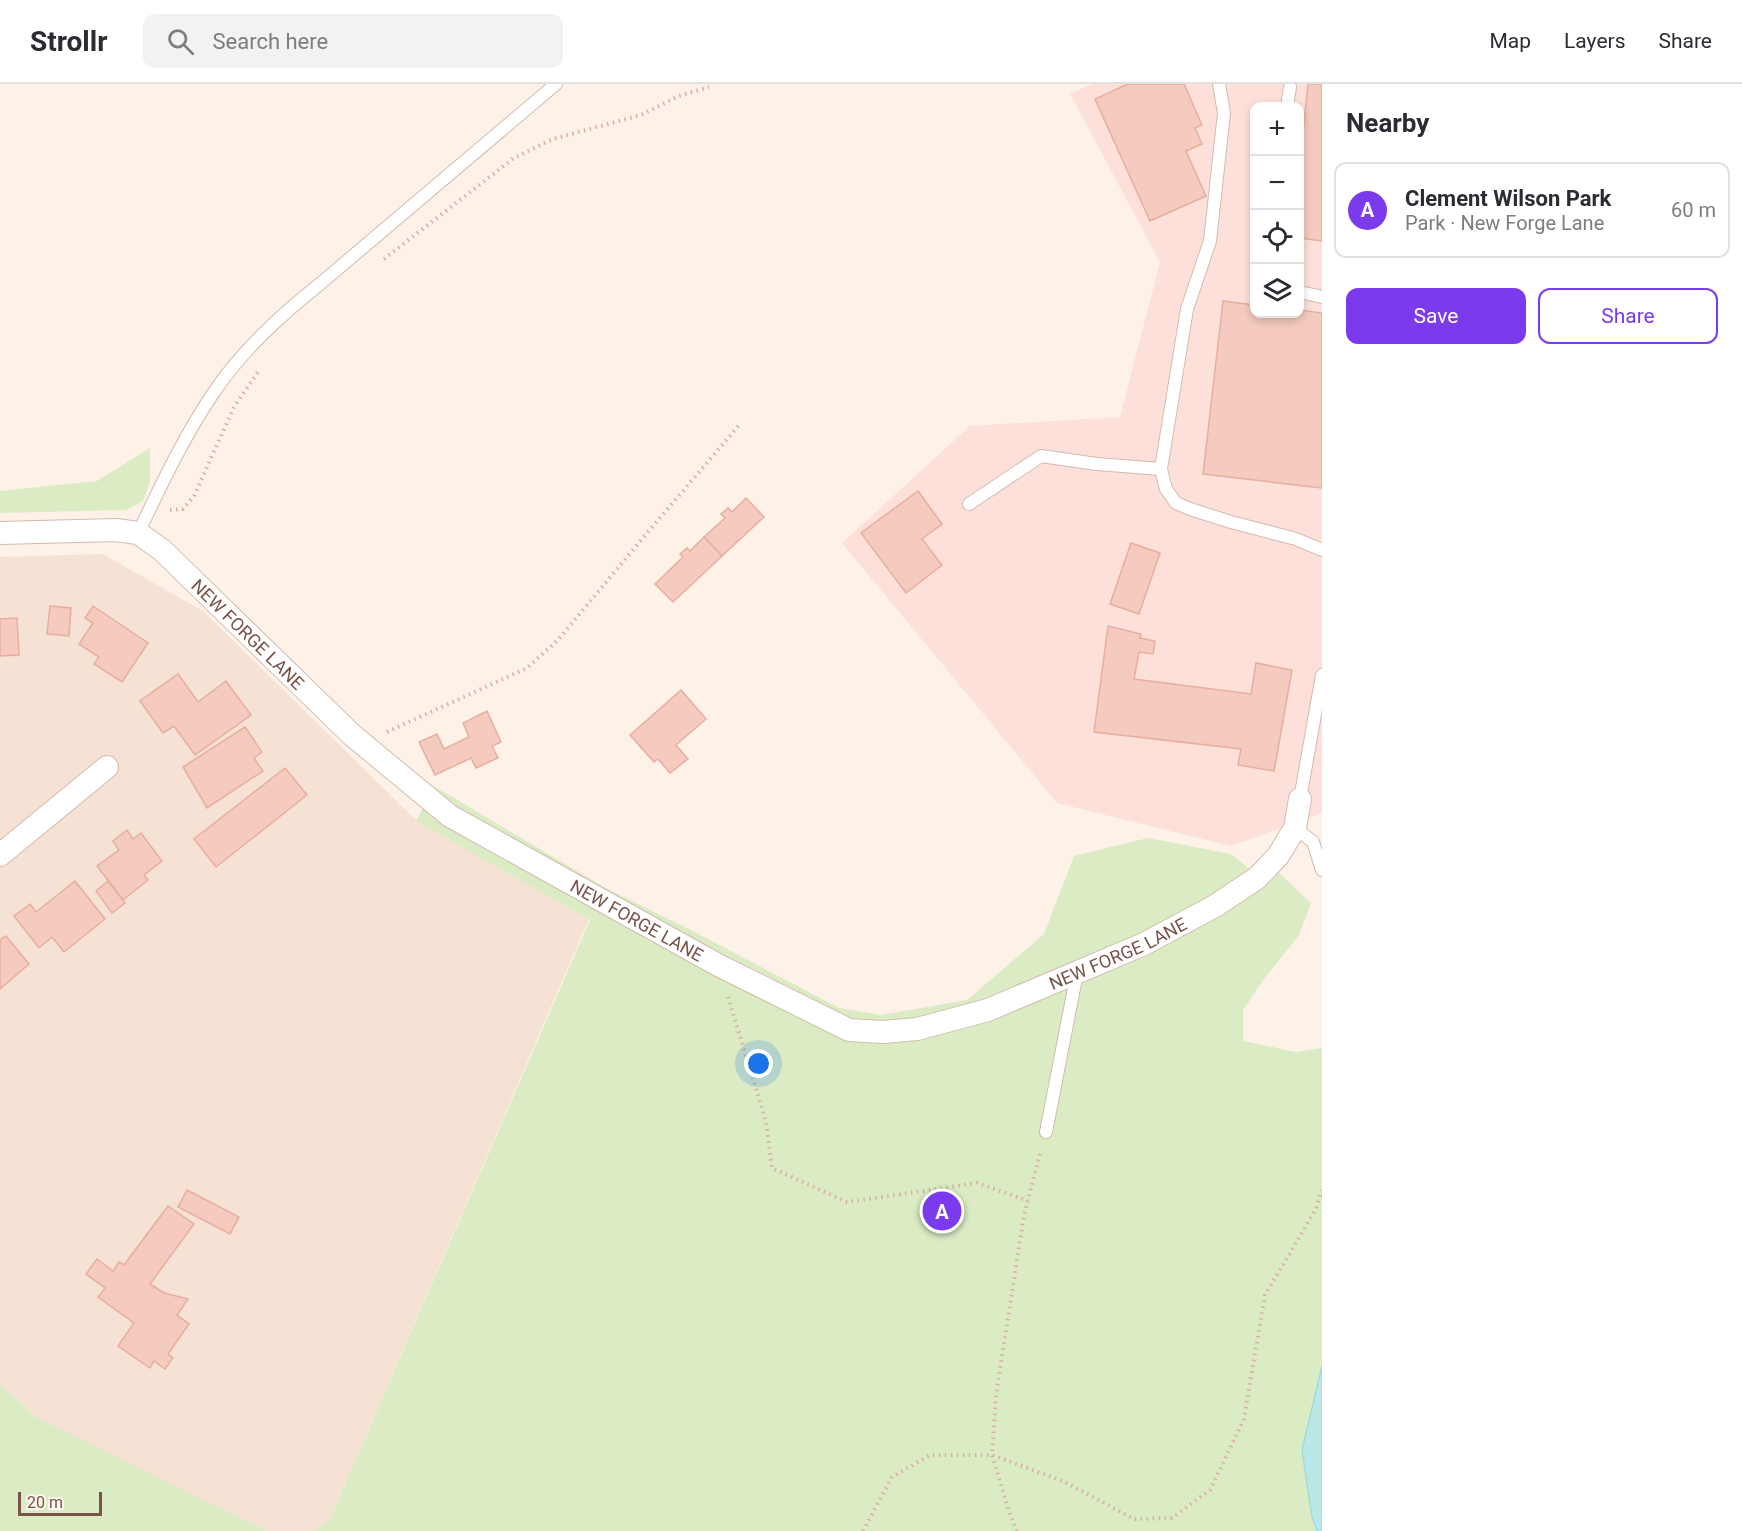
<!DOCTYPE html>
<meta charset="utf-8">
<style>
body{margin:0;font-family:Roboto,sans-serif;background:#f2f2f3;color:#2b2b33}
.controls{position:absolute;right:18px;top:18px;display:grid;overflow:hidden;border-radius:12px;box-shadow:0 3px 9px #0003}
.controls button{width:54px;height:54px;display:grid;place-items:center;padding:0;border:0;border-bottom:2px solid #e1e1e2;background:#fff;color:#2b2b33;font:30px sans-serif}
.scale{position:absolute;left:18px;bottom:15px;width:84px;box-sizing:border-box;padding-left:6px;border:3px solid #79534a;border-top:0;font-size:16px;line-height:21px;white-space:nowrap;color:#79534a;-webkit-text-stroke:4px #fff6ef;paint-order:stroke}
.you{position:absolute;left:759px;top:980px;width:21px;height:21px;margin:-15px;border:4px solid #fff;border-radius:50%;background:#1a73e8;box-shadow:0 0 0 9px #1a73e833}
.badge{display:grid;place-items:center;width:39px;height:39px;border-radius:50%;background:#7c3aed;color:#fff;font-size:20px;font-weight:700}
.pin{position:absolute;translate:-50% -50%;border:3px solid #fff;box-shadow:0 2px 6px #0006}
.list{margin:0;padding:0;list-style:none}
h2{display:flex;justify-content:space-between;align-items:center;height:78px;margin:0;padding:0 24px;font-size:26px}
h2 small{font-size:20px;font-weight:400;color:#7c7c81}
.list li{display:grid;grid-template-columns:39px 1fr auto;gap:18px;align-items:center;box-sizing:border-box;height:96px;margin:0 12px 12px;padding:0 12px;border:2px solid #e1e1e2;border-radius:12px}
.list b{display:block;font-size:22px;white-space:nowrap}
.list p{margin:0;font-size:20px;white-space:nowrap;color:#7c7c81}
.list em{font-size:20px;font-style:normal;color:#7c7c81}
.actions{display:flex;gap:12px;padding:18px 24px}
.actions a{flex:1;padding:14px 0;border:2px solid #7c3aed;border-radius:12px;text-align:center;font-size:21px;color:#7c3aed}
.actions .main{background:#7c3aed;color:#fff}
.icon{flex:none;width:33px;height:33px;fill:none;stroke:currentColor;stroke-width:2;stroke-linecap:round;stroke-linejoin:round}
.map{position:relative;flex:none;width:1322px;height:1447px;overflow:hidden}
header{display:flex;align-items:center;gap:36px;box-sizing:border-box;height:84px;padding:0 30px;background:#fff;border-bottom:2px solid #e1e1e2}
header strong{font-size:28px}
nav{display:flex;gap:33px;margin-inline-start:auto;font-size:21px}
.search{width:420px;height:54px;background:#f2f2f3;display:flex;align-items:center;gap:15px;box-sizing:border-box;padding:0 21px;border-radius:12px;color:#7c7c81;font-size:22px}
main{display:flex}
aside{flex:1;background:#fff}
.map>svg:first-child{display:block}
</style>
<header>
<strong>Strollr</strong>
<div class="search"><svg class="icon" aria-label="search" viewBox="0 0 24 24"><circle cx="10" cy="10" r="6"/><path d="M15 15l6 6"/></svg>Search here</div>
<nav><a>Map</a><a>Layers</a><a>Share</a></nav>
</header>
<main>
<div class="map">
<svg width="1322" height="1447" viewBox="0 0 1322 1447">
<rect width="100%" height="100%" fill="#fdf1e8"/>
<path fill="#f5e2d5" d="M 103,470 L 203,527 L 417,737 L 589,835 L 329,1437 L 315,1447 L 267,1447 L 255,1443 L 36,1333 L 0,1300 L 0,473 Z"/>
<path fill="#fee0db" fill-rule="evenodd" d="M 1092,0 L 1322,0 L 1322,729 L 1231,762 L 1057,719 L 842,459 L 970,342 L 1120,333 L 1160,178 L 1070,10 ZM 1254,22 L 1300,22 L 1300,230 L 1254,230 Z"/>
<g fill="#dbecc5">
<path d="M 150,364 L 150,397 L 143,417 L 126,426 L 0,429 L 0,407 L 97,397 Z"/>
<path d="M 434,702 L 604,803 L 689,845 L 839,924 L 881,931 L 967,916 L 1044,850 L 1074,772 L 1148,754 L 1231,770 L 1261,794 L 1277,787 L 1311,819 L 1299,851 L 1264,895 L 1243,926 L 1243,957 L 1296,968 L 1322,964 L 1322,1282 L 1302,1366 L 1312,1433 L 1317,1447 L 315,1447 L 329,1437 L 590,836 L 416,737 Z"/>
<path d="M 0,1300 L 36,1333 L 267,1447 L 0,1447 Z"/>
</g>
<path fill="#bae8e8" stroke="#a0dbdb" stroke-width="1.5" d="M 1322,1282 L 1322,1447 L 1317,1447 L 1312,1433 L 1302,1366 Z"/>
<g fill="#f4cbbe" stroke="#e7ae9d" stroke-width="1.5">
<path d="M 1128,0 L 1184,0 L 1202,41 L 1195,44 L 1202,60 L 1186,67 L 1206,112 L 1150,137 L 1095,15 Z"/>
<path d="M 1308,0 L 1322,0 L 1322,157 L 1300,154 L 1300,78 Z"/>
<path d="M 1223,217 L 1254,221 L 1254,230 L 1300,230 L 1300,226 L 1322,229 L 1322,404 L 1203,390 Z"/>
<path d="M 918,407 L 942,440 L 922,455 L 942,481 L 906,509 L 861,449 Z"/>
<path d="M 746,414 L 764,433 L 722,472 L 704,453 L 725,434 L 721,430 L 728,424 L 732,428 Z"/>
<path d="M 704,453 L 722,472 L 673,518 L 655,500 L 683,473 L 680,470 L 687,464 L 690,467 Z"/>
<path d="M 1131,459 L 1160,469 L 1139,530 L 1110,520 Z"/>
<path d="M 50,522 L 71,524 L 69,552 L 47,550 Z"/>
<path d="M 93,522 L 148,559 L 122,598 L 94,580 L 99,573 L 79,560 L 93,539 L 85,534 Z"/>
<path d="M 17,534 L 19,571 L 0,572 L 0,535 Z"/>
<path d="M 1108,542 L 1141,550 L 1140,554 L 1155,557 L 1153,570 L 1139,568 L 1134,595 L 1251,610 L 1256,579 L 1292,586 L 1274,687 L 1238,681 L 1241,665 L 1094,648 Z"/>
<path d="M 178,590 L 198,618 L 226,597 L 251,631 L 195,671 L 174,642 L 163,649 L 140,617 Z"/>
<path d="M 681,606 L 706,635 L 676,661 L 688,675 L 670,689 L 658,675 L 654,678 L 630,651 Z"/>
<path d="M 487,627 L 501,658 L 492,662 L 498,674 L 476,684 L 471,674 L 435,691 L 419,658 L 437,650 L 444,665 L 469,653 L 463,639 Z"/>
<path d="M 245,643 L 262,668 L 254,674 L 263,687 L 207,724 L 183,683 Z"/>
<path d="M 285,684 L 307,711 L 216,783 L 194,755 Z"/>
<path d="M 127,746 L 133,755 L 141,749 L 162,777 L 144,791 L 148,796 L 123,816 L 97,782 L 119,766 L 113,757 Z"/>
<path d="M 75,797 L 105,835 L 64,868 L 52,853 L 39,864 L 14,832 L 30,820 L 36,828 Z"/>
<path d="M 108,797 L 125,819 L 112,829 L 96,807 Z"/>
<path d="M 6,852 L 29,880 L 0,905 L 0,856 Z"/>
<path d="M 187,1106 L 239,1133 L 230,1150 L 178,1123 Z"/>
<path d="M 168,1122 L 194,1140 L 150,1200 L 164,1209 L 188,1215 L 177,1231 L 189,1240 L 168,1270 L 173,1274 L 165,1285 L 154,1277 L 150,1284 L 118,1262 L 134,1239 L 98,1213 L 105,1204 L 86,1190 L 97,1175 L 113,1187 L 119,1178 L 124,1181 Z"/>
</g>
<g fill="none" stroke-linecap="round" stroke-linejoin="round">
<g stroke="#d3baaf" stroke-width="14">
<g id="lane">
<path d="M 1219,0 L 1224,29 L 1210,157 L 1187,225 L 1161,385 L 1166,405 L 1176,419 L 1190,425 L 1231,438 L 1296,455 L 1322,466"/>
<path d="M 1287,22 L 1290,3"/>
<path d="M 1300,208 L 1322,213"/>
<path d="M 969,420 L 1041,372 L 1097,380 L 1161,385"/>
<path d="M 138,449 C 161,402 183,354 212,311 C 241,267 281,231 321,199 L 556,0"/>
<path d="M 1300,715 L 1322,591"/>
<path d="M 1295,744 L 1313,758 L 1322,786"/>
<path d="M 1046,1048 L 1077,889"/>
</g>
</g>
<g stroke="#d3baaf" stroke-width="24">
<g id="street">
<path id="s1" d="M 0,449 L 116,446 L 138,449 L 162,466 L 352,651 L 450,732 L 718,881 L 849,946 L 883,948 L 917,945 L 988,926 L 1144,860 L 1215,822 L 1257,794 L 1278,772 L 1295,744 L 1300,715"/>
<path d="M 0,771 L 107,683"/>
</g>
</g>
<g stroke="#daaea0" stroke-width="4" stroke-dasharray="1.5 4.5" stroke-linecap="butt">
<path d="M 384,175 L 514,74 L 553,55 L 641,31 L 679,12 L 709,3"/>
<path d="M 170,426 L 183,425 L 194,412 L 234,323 L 258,288"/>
<path d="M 387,648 L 527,584 L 558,556 L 647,449 L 741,339"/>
<path d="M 728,913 L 766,1037 L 772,1084 L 847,1118 L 977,1099 L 1028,1117"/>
<path d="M 863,1447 L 892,1393 L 930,1371 L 992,1371 L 1063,1397 L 1134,1435 L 1172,1434 L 1210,1406 L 1244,1335 L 1265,1211 L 1316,1125 L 1322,1106"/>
<path d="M 1017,1447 L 1010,1431 L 992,1371 L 996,1311 L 1024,1131 L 1041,1066"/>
</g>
<use href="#lane" stroke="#fff" stroke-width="12"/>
<use href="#street" stroke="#fff" stroke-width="22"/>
</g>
<g text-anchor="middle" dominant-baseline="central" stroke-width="4.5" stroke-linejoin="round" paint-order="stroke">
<g font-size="18" fill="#79534a" stroke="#fff6ef">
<text stroke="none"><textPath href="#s1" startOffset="288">NEW FORGE LANE</textPath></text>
<text stroke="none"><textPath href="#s1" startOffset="774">NEW FORGE LANE</textPath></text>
<text stroke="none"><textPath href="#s1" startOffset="1296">NEW FORGE LANE</textPath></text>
</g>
</g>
</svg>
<div class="controls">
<button>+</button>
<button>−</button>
<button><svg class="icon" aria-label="locate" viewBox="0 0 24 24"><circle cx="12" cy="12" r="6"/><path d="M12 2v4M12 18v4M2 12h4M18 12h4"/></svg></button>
<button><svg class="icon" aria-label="layers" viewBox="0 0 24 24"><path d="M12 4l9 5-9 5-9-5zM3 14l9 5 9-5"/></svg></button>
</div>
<div class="scale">20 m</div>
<div class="you"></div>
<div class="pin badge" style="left:942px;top:1127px">A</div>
</div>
<aside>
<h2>Nearby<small></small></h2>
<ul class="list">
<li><span class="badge">A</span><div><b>Clement Wilson Park</b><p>Park · New Forge Lane</p></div><em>60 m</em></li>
</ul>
<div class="actions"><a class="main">Save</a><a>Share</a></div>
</aside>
</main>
